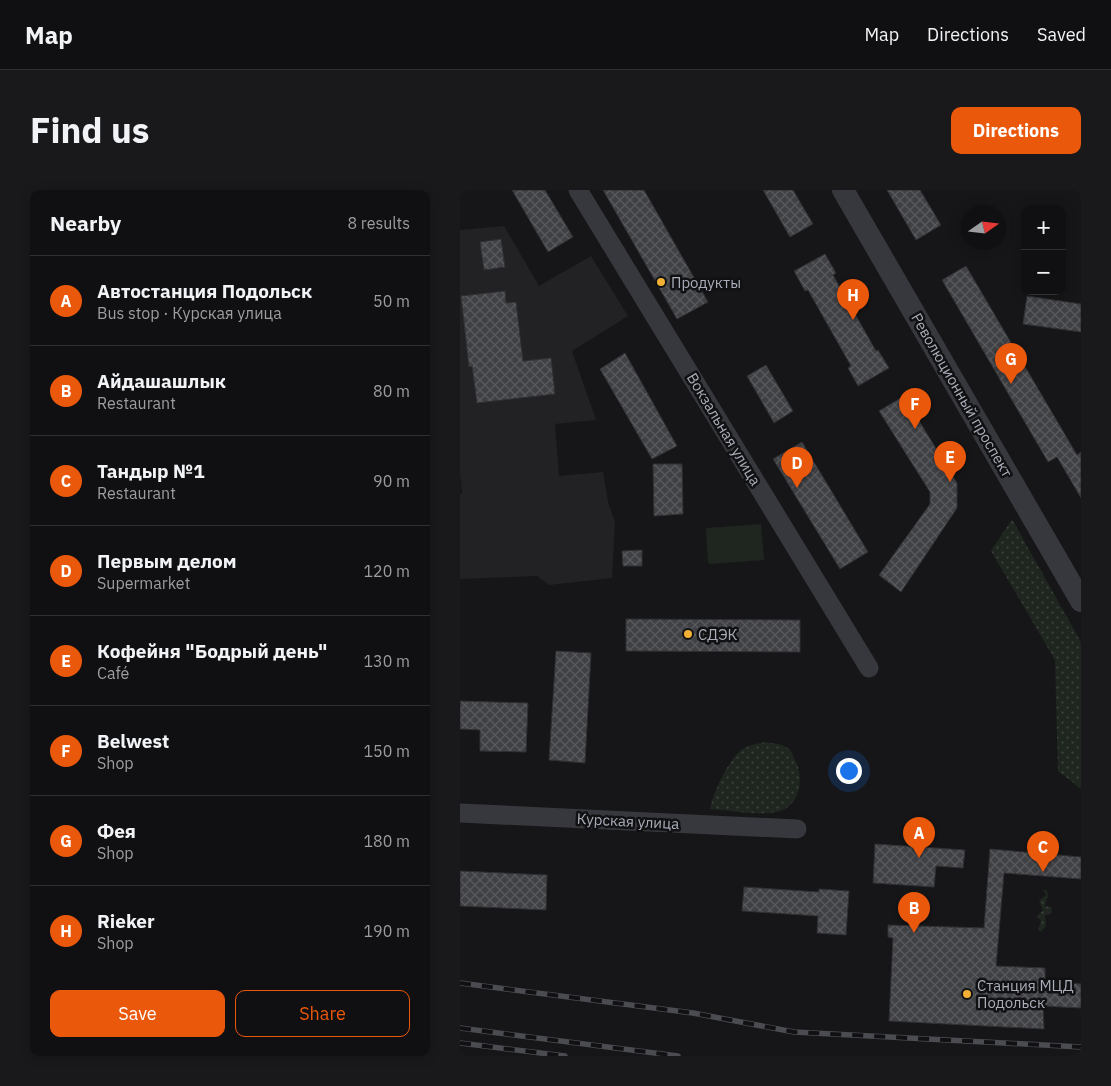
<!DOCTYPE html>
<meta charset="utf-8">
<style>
body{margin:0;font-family:"IBM Plex Sans",sans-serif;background:#19191b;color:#f1f3f6}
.controls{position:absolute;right:15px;top:15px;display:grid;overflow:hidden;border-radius:10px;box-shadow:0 2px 12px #0003}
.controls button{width:45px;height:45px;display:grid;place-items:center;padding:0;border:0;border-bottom:1px solid #303032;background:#101012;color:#f1f3f6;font:25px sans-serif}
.compass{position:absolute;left:501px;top:15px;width:45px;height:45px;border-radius:50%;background:#101012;box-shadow:0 2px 12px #0003;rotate:76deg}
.you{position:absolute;left:388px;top:580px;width:18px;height:18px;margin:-12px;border:4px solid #fff;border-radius:50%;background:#1a73e8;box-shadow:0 0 0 8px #1a73e833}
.badge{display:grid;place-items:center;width:32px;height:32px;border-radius:50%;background:#ea580c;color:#fff;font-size:16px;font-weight:700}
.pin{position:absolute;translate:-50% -41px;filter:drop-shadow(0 1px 2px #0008)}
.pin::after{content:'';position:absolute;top:26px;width:18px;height:15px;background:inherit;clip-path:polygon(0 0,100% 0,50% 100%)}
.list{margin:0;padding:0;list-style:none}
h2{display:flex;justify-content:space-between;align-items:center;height:65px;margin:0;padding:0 20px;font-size:21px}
h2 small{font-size:16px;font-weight:400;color:#9c9d9f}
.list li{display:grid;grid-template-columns:32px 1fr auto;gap:15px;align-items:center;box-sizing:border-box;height:90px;padding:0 20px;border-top:1px solid #303032}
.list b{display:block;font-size:19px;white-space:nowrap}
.list p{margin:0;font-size:16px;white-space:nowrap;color:#9c9d9f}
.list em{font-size:16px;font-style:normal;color:#9c9d9f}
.actions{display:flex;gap:10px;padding:15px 20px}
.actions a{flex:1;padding:11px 0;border:1px solid #ea580c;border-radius:10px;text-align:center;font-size:18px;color:#ea580c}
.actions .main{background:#ea580c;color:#fff}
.map{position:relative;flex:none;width:621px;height:866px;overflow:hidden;border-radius:10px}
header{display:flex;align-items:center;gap:30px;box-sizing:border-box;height:70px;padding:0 25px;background:#101012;border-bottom:1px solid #303032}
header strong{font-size:24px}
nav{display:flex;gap:28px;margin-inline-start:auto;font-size:18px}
.intro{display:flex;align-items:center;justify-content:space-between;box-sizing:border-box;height:120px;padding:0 30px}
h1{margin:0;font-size:35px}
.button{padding:12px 22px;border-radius:10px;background:#ea580c;color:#fff;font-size:18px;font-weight:700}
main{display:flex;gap:30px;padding:0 30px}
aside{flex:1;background:#101012;border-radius:10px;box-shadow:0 2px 12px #0003}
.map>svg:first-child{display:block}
</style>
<header>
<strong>Map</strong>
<nav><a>Map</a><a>Directions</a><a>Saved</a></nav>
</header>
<div class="intro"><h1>Find us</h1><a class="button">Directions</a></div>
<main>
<aside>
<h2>Nearby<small>8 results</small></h2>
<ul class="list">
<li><span class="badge">A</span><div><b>Автостанция Подольск</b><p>Bus stop · Курская улица</p></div><em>50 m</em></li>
<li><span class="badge">B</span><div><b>Айдашашлык</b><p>Restaurant</p></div><em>80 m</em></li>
<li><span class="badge">C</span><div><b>Тандыр №1</b><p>Restaurant</p></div><em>90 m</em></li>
<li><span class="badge">D</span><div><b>Первым делом</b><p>Supermarket</p></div><em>120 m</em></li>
<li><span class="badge">E</span><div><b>Кофейня &quot;Бодрый день&quot;</b><p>Café</p></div><em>130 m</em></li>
<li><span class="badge">F</span><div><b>Belwest</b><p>Shop</p></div><em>150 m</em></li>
<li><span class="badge">G</span><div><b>Фея</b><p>Shop</p></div><em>180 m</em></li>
<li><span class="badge">H</span><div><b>Rieker</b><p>Shop</p></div><em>190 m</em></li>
</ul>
<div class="actions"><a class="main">Save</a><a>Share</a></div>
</aside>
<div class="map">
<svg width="621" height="866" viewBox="0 0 621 866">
<defs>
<pattern id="grass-dots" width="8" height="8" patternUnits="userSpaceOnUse" patternTransform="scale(1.25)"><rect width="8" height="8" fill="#1e261f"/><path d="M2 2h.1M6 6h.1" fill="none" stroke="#3c433d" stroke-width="1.8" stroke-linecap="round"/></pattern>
<pattern id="building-cross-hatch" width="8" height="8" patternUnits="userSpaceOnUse" patternTransform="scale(1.25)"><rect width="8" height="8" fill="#404145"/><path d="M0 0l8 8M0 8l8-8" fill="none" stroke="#595a5e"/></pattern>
</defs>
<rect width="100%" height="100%" fill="#161618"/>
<path fill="#222225" d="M 44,36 L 79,96 L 131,66 L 168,126 L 112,161 L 136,230 L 95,234 L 99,286 L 143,282 L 148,312 L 155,333 L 152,388 L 89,395 L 77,386 L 0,389 L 0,305 L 2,303 L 0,283 L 0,40 Z"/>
<g fill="url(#grass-dots)">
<path d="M 552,329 L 621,452 L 621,599 L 598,581 L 595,470 L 531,361 Z"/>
<path d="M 305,552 C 313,553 321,554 328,558 C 331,560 332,564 334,568 C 344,584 342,614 320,621 C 301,627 271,620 250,619 C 253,603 267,573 279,562 C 286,555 296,554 305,552 Z"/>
<path d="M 583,699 L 587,701 L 588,704 L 585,716 L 592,717 L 591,724 L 585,725 L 586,736 L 581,742 L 578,740 L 581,731 L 577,726 L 583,720 L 579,711 L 586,705 Z"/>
</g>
<path fill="#1e261f" d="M 301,334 L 304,370 L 250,374 L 248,372 L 246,339 L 247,338 Z"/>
<g fill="url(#building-cross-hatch)" stroke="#303034">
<path d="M 52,0 L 85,0 L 113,47 L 88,62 Z"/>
<path d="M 143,0 L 184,0 L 248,112 L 217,129 Z"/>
<path d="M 303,0 L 333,0 L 353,34 L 330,47 Z"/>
<path d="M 427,0 L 460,0 L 481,35 L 456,50 Z"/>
<path d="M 41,49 L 45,77 L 24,80 L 20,52 Z"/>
<path d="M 365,64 L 376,83 L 373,85 L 416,161 L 418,160 L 429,178 L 398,196 L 388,178 L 391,176 L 348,100 L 345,101 L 334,81 Z"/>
<path d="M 506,76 L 617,265 L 621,262 L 621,308 L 597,267 L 588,272 L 482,90 Z"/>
<path d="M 45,101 L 46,113 L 56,112 L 63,171 L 91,168 L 95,204 L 17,213 L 12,176 L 9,177 L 1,106 Z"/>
<path d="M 567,106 L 621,114 L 621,142 L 563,134 Z"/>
<path d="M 165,163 L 217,256 L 192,269 L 140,179 Z"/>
<path d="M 306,175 L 333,221 L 314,233 L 287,186 Z"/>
<path d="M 444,206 L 497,293 L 497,318 L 441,402 L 419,385 L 470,314 L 470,302 L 419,221 Z"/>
<path d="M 342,252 L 408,362 L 380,379 L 313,269 Z"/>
<path d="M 193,274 L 222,274 L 223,324 L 194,326 Z"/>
<path d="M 182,360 L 182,376 L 163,376 L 162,361 Z"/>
<path d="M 166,429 L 340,430 L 340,462 L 166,461 Z"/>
<path d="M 96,461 L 131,463 L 125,573 L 89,570 Z"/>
<path d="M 0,511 L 68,513 L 66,562 L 20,561 L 20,540 L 0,539 Z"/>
<path d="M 415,654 L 505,660 L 503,678 L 476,676 L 474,697 L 413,693 Z"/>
<path d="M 530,659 L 621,667 L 621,689 L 544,683 L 536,776 L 585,778 L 585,791 L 621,794 L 621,818 L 583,816 L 584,839 L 429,831 L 433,748 L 428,747 L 428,735 L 524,738 Z"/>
<path d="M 0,681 L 87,685 L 86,720 L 0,716 Z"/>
<path d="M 284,697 L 359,702 L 359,699 L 389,701 L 386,745 L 357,743 L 358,726 L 282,721 Z"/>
</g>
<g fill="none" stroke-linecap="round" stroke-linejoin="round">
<g stroke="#37383d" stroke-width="19">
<path d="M 118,0 L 409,478"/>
<path d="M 0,623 L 337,639"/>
</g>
<path stroke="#37383d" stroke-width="22" d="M 383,0 L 621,411"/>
<g stroke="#4a4c52" stroke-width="5.5">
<g id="rail">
<path d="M 0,793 L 233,823 L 334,842 L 621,857"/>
<path d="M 0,838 L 218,866"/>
<path d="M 0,853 L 105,866"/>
</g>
</g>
<use href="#rail" stroke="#111113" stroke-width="4" stroke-dasharray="11" stroke-linecap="butt"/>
</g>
<g fill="#f2b134" stroke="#111113" stroke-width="2">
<circle cx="201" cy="92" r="5"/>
<circle cx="228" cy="444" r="5"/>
<circle cx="507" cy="804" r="5"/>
</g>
<g text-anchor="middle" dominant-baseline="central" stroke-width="5" stroke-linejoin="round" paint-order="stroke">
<g font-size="15" fill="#a8adb8" stroke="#111113" text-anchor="start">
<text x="211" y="92">Продукты</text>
<text x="238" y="444">СДЭК</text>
<text x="517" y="795">Станция МЦД<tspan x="517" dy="17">Подольск</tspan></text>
</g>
<g font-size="15" fill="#a8adb8" stroke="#111113">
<text transform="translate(502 205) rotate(60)">Революционный проспект</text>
<text transform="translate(264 239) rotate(59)">Вокзальная улица</text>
<text transform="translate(168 631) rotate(3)">Курская улица</text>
</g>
</g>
</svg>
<div class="controls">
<button>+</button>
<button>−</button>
</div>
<svg class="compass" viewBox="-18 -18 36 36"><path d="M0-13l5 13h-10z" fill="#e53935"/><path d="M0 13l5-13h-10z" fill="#9c9d9f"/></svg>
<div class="you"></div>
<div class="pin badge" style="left:459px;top:668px">A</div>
<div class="pin badge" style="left:454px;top:743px">B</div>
<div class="pin badge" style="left:583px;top:682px">C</div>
<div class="pin badge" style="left:337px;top:298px">D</div>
<div class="pin badge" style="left:490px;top:292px">E</div>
<div class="pin badge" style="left:455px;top:239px">F</div>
<div class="pin badge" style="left:551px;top:194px">G</div>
<div class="pin badge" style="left:393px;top:130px">H</div>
</div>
</main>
